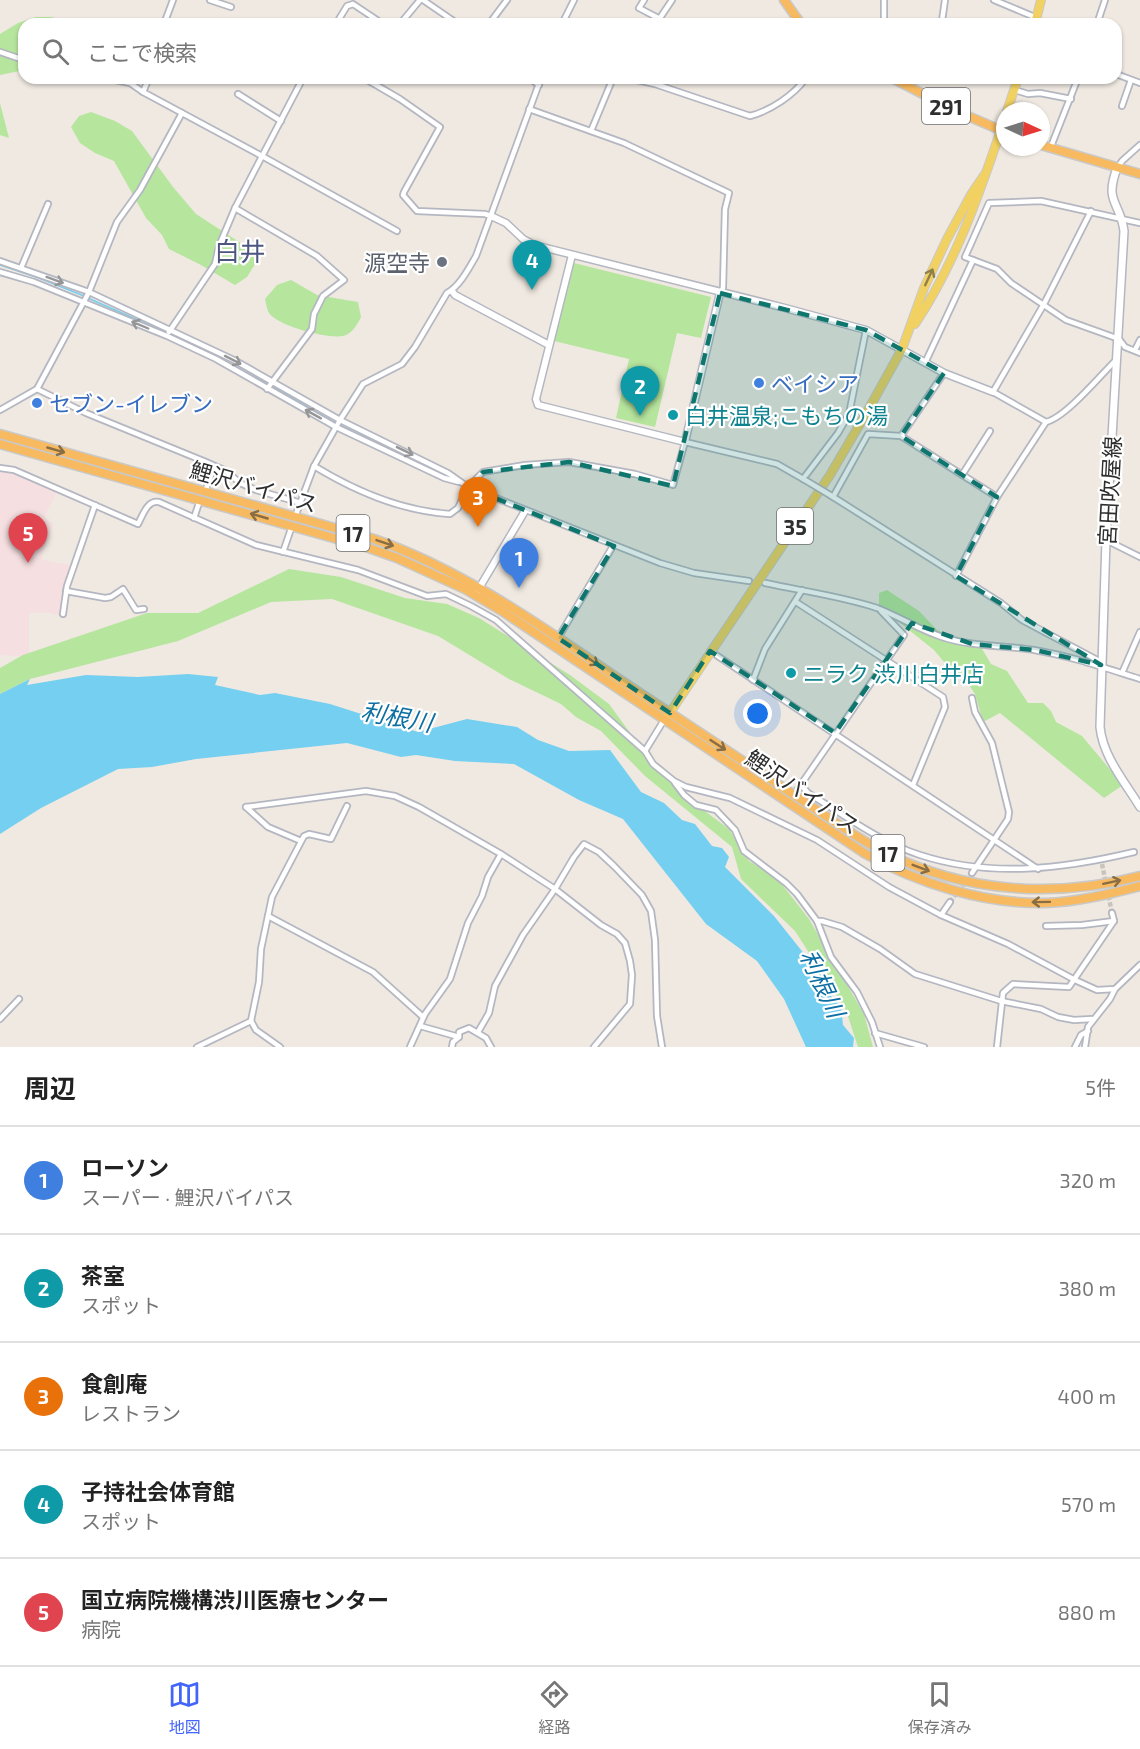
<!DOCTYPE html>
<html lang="ja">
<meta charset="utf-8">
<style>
body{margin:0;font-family:"Exo 2","Noto Sans JP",sans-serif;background:#f2f2f2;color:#222}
.compass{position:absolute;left:996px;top:102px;width:54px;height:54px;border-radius:50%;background:#fff;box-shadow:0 2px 4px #0004;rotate:94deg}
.you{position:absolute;left:758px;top:714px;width:21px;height:21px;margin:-15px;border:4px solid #fff;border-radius:50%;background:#1a73e8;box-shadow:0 0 0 9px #1a73e833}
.badge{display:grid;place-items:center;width:39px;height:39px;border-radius:50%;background:#4264fb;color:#fff;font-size:20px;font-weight:700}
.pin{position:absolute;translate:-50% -50px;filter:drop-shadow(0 2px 3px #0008)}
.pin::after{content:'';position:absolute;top:32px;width:21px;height:18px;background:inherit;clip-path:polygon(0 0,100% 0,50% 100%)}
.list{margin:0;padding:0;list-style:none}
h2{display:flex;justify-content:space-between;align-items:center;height:78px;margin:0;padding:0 24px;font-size:26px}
h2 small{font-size:20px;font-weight:400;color:#767676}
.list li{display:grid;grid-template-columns:39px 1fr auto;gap:18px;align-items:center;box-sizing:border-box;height:108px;padding:0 24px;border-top:2px solid #e0e0e0}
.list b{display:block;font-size:22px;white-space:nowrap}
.list p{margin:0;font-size:20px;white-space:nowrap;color:#767676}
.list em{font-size:20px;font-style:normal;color:#767676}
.icon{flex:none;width:33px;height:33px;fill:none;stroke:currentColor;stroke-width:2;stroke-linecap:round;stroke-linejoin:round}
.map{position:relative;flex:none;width:1140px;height:1047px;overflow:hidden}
.search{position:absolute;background:#fff;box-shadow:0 2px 4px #0004;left:18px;right:18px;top:18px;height:66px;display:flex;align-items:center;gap:15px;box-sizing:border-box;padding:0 21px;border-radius:18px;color:#767676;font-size:22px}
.sheet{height:618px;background:#fff}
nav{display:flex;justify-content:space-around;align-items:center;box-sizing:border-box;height:84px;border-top:2px solid #e0e0e0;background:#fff;font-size:16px;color:#767676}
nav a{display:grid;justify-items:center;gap:3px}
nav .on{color:#4264fb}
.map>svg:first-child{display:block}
</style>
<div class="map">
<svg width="1140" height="1047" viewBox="0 0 1140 1047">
<rect width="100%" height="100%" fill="#efe9e1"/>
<path fill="#f5dfe0" d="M 2,471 L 16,475 L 57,492 L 44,518 L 53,524 L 42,555 L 42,560 L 70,565 L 65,585 L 61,616 L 50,613 L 29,613 L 29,657 L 0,655 L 0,473 Z"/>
<g fill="#b6e59e">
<path d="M 36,17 L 51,17 L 63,20 L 62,24 L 24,24 L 24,70 L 0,75 L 0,34 L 18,23 Z"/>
<path d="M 0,103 L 9,138 L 0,135 Z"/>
<path d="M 91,112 L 115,121 L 132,131 L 173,187 L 196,214 L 253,251 L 257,261 L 247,277 L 235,285 L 201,265 L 169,249 L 162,235 L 146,218 L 114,161 L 95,153 L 80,143 L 71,127 L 79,116 Z"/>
<path d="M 574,263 L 711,297 L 701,338 L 677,333 L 655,427 L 616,418 L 629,359 L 554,341 Z"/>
<path d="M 291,280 L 317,295 L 358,302 L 361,317 C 357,325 352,334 343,336 C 327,339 278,326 269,313 C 267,310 266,303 265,299 L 277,285 Z"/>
<path d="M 289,569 L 341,577 L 405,598 L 447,604 L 479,618 L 570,675 L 609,704 L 653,764 L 686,797 L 729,829 L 749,861 L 777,878 L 809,919 L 864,1014 L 873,1047 L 858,1047 L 846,1010 L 795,931 L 741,879 L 732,847 L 645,776 L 601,731 L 576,717 L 561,704 L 509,679 L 438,636 L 332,599 L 271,602 L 178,641 L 30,679 L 0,694 L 0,668 L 23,655 L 147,613 L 198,613 Z"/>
<path d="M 887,590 L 919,611 L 937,630 L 970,646 L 981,647 L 991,664 L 1007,671 L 1028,703 L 1043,703 L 1051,711 L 1056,722 L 1082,736 L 1123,785 L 1104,798 L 1000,713 L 983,722 L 975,694 L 967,682 L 953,673 L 934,650 L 879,606 L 879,593 Z"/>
</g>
<path fill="#75cff0" d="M 188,674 L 218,677 L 215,685 L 260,695 L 275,693 L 330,704 L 418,732 L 467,719 L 517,727 L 538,740 L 569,751 L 610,750 L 641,792 L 664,803 L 682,820 L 695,824 L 712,846 L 722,848 L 729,857 L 725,867 L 774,916 L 817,970 L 830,980 L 830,995 L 841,1006 L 843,1025 L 854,1038 L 853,1047 L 806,1047 L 784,999 L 757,961 L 706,924 L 623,819 L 579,800 L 514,764 L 455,761 L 416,755 L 401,757 L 347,743 L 196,759 L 152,767 L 118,769 L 41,808 L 0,834 L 0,694 L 30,679 L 27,685 L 86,675 L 138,677 Z"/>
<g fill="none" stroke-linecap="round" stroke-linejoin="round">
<g stroke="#75cff0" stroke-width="1.5">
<path d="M 0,265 L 39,278 L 84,296"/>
<path d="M 88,298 L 190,343 L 268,384"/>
<path d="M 272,386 L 335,423"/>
<path d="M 339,425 L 444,475"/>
</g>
<g stroke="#c8c4bd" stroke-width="4.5" stroke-dasharray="4.5 2" stroke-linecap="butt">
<path d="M 1102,864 L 1112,913"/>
<path d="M 950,902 L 972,873"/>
</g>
<g stroke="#b4b7c1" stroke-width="8">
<g id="minor">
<path d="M 210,0 L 231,7"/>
<path d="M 423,0 L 458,24"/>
<path d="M 644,0 L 639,8 L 660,19"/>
<path d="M 884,0 L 884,24"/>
<path d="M 994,0 L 1037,18"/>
<path d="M 942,21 L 945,0"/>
<path d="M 164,24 L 173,0"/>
<path d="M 336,24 L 347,6 L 353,4 L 383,24"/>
<path d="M 400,24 L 420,0"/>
<path d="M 489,24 L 507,0"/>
<path d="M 562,24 L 574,0"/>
<path d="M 656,24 L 672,0"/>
<path d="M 1097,24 L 1105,0"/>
<path d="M 0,52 L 24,60"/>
<path d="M 1116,74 L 1140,83"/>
<path d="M 105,78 L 130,83 L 143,92 L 262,156 L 397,231"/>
<path d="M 364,78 L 400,99 L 440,127 L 404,192 L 403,195 L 417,211 L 485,214 L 491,216"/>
<path d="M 529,78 L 539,85"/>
<path d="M 628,78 L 655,84 L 750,116 C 770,111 794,95 806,78"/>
<path d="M 1015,90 L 1028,94 L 1040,93 L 1071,99"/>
<path d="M 143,92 L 149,78"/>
<path d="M 238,94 L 281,121"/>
<path d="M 1122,106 L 1131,80"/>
<path d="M 529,109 L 624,143 L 729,193 L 725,209 L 723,288 L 720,293"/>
<path d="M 591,131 L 613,78"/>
<path d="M 1050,149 L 1078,78"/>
<path d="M 1117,168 L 1122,161 L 1140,145"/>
<path d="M 235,208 L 317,256 L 344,280 L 323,296 L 314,314 L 312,329 L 267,389"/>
<path d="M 1140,223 L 1041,201 L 989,203 L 965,257 L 997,269 L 1011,283 L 1066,320 L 1119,339 L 1125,347 L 1140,353"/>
<path d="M 0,261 L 89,292 L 234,360 L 340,420 L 448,473 L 468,487 L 660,563 L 694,573 L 749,581"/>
<path d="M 21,268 L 48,204"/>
<path d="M 0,272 L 34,282 L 167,336 L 216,359 L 336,427 L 444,478 L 459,482"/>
<path d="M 169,332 L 215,264 L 219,246 L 235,208 L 303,78"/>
<path d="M 1135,350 L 1140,340"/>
<path d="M 925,363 L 973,260"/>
<path d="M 37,389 L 86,413 L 206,462 L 226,471 L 240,483 L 256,490 L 301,503"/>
<path d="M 0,410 L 37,389 L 89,292 L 117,222 L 140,190 L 182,113"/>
<path d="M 1046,422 L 993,392 L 1044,304 L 1091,211"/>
<path d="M 901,436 L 944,373"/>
<path d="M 314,466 C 355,491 401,511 450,514 L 458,508 L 468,487 L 483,472 L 525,465 L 569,462 L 635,474 L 673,485 L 685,442 L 777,464 L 805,480"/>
<path d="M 0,468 L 14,470 L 138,524 C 143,515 147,500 159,502 L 256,545 L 358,570 L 427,596 L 446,594 L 471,606 L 496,620 L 645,751 L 653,764 L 674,781 L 686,787 L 730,798 L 817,840 L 889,887 L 941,915 L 1008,944 L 1075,980 L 1097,990 L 1115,989 L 1140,965"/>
<path d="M 962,475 L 990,431"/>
<path d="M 803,479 L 838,433 L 849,414 L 866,330"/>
<path d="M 205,492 L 214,467"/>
<path d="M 830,495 L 1001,603 L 1022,620 L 1101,662"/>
<path d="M 833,497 L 868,434 L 901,436 L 997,497"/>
<path d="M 295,517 L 314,466 L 340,420 L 363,384 L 402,364 L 415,347 L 447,293 C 460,286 469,268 476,256 L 541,78"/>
<path d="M 194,518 L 200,500"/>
<path d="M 1106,540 L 1140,557"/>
<path d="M 283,552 L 292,526"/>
<path d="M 956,576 L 997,497 L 1046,422 C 1065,418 1100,376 1115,361"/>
<path d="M 765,583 C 802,591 841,596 877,608 C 898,616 918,629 939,636 C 970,647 1003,645 1034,650 C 1071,656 1105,668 1140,679"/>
<path d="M 66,591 L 105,598 L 111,597 L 123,589 L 136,610 L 144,609"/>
<path d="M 796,602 L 943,697 L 945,707 L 913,785"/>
<path d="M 63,614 L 67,586 L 95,505"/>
<path d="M 558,638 L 613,546"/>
<path d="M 710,651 L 1038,869"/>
<path d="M 1122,673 L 1140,632"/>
<path d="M 753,680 L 765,649 L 802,590"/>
<path d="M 645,751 L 664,720"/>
<path d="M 675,783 L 684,795 L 696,805 L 716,810 L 735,830 L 744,851 L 786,883 L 797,894 L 817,921 L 831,957 L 857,992 L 872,1022 L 880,1047"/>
<path d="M 801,785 L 808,793 C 844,815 880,842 920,855 C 991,878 1063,869 1134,852"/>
<path d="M 793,796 L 904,635 L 881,611"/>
<path d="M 246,807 L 366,791 L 395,796 L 419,807 L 501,854 L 555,889 L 601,925 L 617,934 L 625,943 L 630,961 L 632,975 L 630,1004 L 594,1047"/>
<path d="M 246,807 L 268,827 L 301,841"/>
<path d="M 972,873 L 1008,819 L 1009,812 L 992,743 L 975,712 L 972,698"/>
<path d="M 941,915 L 950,902"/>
<path d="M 268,916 L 373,972 L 423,1017"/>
<path d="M 817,921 L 822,921 L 842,927 L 880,949 L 915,974 L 1001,1001 L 1041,1009 L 1058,1017 L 1074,1020 L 1092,1019"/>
<path d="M 1046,926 L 1082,925 L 1114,921"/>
<path d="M 0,1019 L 19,999"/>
<path d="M 420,1026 L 459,1037"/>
<path d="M 478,1032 L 489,1013 L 495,986 L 523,935 L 555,889 L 574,857 L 584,844 L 599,852 L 614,866 L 642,895 L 651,911 L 655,940 L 657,1016 L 662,1047"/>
<path d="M 875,1033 L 924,1047"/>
<path d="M 197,1047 L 251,1021"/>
<path d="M 280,1047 L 256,1030 L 251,1021 L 252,1016 L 259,982 L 261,949 L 272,897 L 304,836 L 309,834 L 331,839 L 347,806"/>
<path d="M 410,1047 L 425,1014 L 450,979 L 468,923 L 482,896 L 488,877 L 501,854"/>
<path d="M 452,1047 L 453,1042 L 459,1037 L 459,1032 L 469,1028 L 486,1038 L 491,1047"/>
<path d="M 997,1047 L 1003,993 L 1013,984 L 1069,987 L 1114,921 L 1112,913"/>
<path d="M 1075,1047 L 1081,1035 L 1088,1031"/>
<path d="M 1085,1047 L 1088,1027 L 1110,999 L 1115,989"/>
</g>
</g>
<g stroke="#b4b7c1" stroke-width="9">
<g id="tertiary">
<path d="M 491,216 L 506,223 L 523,239 L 534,245 L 785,308 L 866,330 L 944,373 L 993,392"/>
<path d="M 572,255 L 536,399 L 538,405 L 685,442 L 720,293"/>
<path d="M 452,291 L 455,295 L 549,345"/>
<path d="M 478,590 L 525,511"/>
</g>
</g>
<g stroke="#b4b7c1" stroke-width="10">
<path id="secondary" d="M 1117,168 C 1104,203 1120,201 1124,231 L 1106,540 L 1100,727 C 1103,757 1125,782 1140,807"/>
</g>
<g stroke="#c9c9c9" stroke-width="10">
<g id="primary">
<path d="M 1035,24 L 1041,0"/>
<path d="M 1007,111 L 1018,78"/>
<path d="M 915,324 C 957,261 981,189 1005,118"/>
<path d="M 667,717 L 830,475 L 867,412 L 902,349 L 924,288 L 947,239 L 972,193 L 985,174"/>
</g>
</g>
<g stroke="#c9c9c9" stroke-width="11">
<g id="trunk">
<path d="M 784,0 L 801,24"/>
<path d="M 892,78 L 956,111 L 1005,132"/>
<path d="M 1041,145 L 1140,174"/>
<path d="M 0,434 L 374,539 C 463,570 541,626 619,679 C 689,726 759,772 829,818 C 848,831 868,844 888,854 C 967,893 1056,898 1140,876"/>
<path d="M 0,444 L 369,548 L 397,558 L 465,589 L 502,611 L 864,853 C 917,883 983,904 1045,903 C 1077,902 1109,894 1140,886"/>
</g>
</g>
<use href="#minor" stroke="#fff" stroke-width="4.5"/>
<use href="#tertiary" stroke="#fff" stroke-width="6"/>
<use href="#secondary" stroke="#fff" stroke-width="7"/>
<use href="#primary" stroke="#f2d163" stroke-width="8"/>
<use href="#trunk" stroke="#f8ba60" stroke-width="8"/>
<g stroke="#b4b7c1" stroke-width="8" stroke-linecap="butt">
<path id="minor-bridge" d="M 805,480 L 830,495"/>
</g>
<use href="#minor-bridge" stroke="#fff" stroke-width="4.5"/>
</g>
<defs><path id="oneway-shaft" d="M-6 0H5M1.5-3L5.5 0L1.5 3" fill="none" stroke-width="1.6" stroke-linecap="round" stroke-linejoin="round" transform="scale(1.5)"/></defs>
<use stroke="#908048" href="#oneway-shaft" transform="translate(929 277) rotate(-65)"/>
<g stroke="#969696">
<use href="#oneway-shaft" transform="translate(55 280) rotate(20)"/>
<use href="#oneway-shaft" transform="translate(140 325) rotate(-157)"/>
<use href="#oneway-shaft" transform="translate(233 360) rotate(27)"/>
<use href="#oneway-shaft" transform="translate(313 414) rotate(-151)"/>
<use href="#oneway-shaft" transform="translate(405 451) rotate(26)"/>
</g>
<g stroke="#896d44">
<use href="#oneway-shaft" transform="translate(56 450) rotate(16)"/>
<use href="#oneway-shaft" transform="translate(259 516) rotate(-164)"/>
<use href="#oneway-shaft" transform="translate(385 543) rotate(19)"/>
<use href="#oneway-shaft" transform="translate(591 660) rotate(34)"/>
<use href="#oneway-shaft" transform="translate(718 745) rotate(33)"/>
<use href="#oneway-shaft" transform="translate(921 868) rotate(21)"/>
<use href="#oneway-shaft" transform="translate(1112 882) rotate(-12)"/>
<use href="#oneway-shaft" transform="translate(1041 902) rotate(179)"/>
</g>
<path fill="#0f766e" fill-opacity="0.2" stroke="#0f766e" stroke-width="4.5" stroke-dasharray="12 8" stroke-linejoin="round" d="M 720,293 L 866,330 L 944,373 L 901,436 L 997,497 L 956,576 L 1101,665 L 1035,650 L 972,644 L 912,623 L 835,733 L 710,651 L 670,713 L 558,638 L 614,546 L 468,487 L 483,472 L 569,462 L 673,486 Z"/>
<circle fill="#6b7280" stroke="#fff" stroke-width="2" cx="442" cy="262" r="6"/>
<g fill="#3f7fe0" stroke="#fff" stroke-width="2">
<circle cx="759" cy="383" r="6"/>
<circle cx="37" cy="403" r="6"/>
</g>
<g fill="#0f9aa8" stroke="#fff" stroke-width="2">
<circle cx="673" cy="415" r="6"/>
<circle cx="791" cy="673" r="6"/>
</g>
<g text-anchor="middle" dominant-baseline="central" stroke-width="4.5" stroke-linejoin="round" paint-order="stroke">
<g fill="#fff" stroke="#6d6d6d" stroke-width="1.5">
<rect x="922" y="88" width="48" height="36" rx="4.5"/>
<rect x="777" y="508" width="36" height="36" rx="4.5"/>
<rect x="336.5" y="515" width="33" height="36" rx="4.5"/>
<rect x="871.5" y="835" width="33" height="36" rx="4.5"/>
</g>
<g font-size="21" font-weight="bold" fill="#2e2e2e">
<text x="946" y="106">291</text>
<text x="795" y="526">35</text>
<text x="353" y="533">17</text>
<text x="888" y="853">17</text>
</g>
<g font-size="22" fill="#5b616d" stroke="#fff" text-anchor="end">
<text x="430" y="262">源空寺</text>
</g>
<g font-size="22" fill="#366cbe" stroke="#fff" text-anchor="start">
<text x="771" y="383">ベイシア</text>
<text x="49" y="403">セブン-イレブン</text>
</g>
<g font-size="22" fill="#0d838f" stroke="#fff" text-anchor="start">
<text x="685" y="415">白井温泉;こもちの湯</text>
<text x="803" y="673">ニラク 渋川白井店</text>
</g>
<g font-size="22" fill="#2e2e2e" stroke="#fff">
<text transform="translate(254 486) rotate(16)">鯉沢バイパス</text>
<text transform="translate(1109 491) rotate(-87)">宮田吹屋線</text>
<text transform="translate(803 791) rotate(34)">鯉沢バイパス</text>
</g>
<g font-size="24" font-style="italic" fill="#0d6fa3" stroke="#fff">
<text transform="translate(397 716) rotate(10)">利根川</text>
<text transform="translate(823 983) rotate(65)">利根川</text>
</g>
<g font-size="26" fill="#4d5680" stroke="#fff">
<text x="240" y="250">白井</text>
</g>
</g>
</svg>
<svg class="compass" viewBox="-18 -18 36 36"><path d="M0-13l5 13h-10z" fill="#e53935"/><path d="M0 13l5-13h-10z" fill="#767676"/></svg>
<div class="you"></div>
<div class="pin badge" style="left:519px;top:588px;background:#3f7fe0">1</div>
<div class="pin badge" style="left:640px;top:416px;background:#0f9aa8">2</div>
<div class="pin badge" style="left:478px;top:527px;background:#e8710a">3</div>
<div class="pin badge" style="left:532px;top:290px;background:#0f9aa8">4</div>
<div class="pin badge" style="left:28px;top:563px;background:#e0444e">5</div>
<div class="search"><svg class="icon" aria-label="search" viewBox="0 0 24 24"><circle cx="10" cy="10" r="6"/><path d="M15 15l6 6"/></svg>ここで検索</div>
</div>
<section class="sheet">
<h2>周辺<small>5件</small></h2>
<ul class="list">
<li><span class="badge" style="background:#3f7fe0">1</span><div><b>ローソン</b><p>スーパー · 鯉沢バイパス</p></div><em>320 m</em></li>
<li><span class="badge" style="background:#0f9aa8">2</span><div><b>茶室</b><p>スポット</p></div><em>380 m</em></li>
<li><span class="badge" style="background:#e8710a">3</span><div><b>食創庵</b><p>レストラン</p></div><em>400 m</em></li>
<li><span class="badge" style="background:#0f9aa8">4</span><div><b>子持社会体育館</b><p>スポット</p></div><em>570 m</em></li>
<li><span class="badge" style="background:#e0444e">5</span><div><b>国立病院機構渋川医療センター</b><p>病院</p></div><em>880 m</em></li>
</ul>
</section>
<nav>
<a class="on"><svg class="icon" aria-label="map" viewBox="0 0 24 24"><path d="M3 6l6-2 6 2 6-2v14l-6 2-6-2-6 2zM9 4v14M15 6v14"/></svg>地図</a>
<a><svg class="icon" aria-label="directions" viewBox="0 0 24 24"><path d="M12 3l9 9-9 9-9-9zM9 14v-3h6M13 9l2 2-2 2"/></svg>経路</a>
<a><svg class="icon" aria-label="saved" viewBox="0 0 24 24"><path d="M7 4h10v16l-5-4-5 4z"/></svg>保存済み</a>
</nav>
